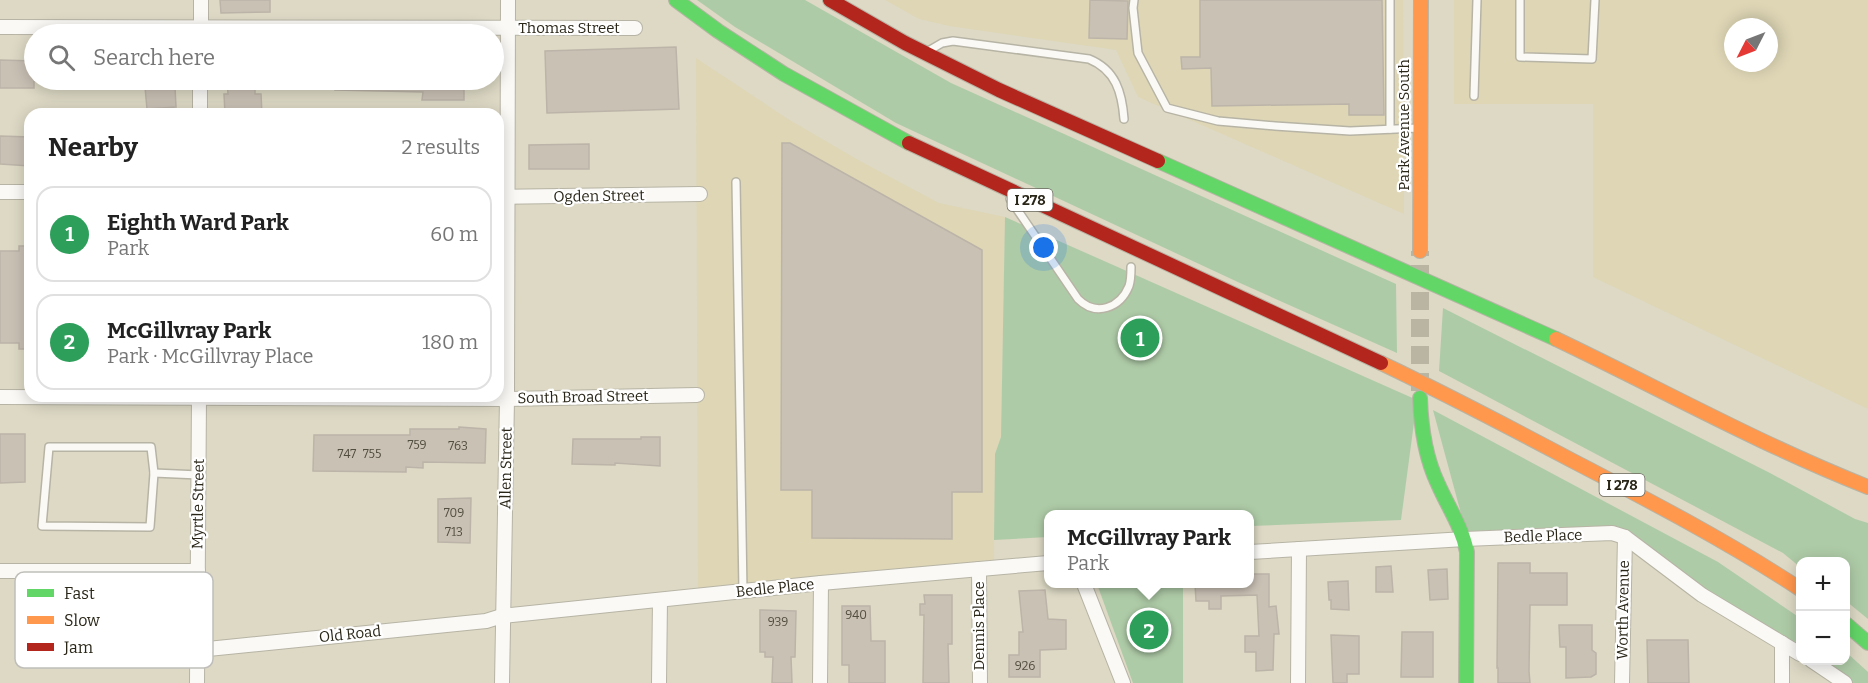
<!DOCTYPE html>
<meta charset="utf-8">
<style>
body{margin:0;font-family:Bitter,serif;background:#f2f2f2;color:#222}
.controls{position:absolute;right:18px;bottom:18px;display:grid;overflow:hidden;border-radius:12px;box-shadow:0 3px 15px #0003}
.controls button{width:54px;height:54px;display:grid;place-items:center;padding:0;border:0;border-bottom:2px solid #e0e0e0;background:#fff;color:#222;font:30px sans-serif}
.compass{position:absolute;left:1724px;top:18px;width:54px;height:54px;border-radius:50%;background:#fff;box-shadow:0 3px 15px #0003;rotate:228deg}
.you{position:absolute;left:1044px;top:248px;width:21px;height:21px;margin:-15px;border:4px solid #fff;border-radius:50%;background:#1a73e8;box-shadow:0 0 0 9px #1a73e833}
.badge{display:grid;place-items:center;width:39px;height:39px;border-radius:50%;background:#686555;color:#fff;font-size:20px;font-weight:700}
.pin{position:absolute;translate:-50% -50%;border:3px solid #fff;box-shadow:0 2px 6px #0006}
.popup{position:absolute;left:1044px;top:510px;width:210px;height:78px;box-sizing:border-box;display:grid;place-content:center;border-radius:12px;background:#fff;filter:drop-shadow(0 2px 4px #0005);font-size:20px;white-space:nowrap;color:#767676}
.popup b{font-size:22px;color:#222}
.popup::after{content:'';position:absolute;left:50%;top:100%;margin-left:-12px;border:12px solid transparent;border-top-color:#fff}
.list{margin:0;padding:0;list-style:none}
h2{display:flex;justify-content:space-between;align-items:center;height:78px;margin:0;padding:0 24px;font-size:26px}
h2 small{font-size:20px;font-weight:400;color:#767676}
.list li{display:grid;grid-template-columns:39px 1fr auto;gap:18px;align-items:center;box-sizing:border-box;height:96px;margin:0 12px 12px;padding:0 12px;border:2px solid #e0e0e0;border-radius:18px}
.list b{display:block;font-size:22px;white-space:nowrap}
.list p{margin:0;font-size:20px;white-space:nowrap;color:#767676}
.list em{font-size:20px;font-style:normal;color:#767676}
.icon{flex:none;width:33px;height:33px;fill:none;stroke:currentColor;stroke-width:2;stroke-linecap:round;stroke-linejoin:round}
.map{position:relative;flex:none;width:1868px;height:683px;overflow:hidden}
.search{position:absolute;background:#fff;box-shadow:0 3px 15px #0003;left:24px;top:24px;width:480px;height:66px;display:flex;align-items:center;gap:15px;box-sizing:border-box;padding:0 21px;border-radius:33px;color:#767676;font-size:22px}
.panel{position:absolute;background:#fff;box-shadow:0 3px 15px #0003;left:24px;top:108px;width:480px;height:294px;border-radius:18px}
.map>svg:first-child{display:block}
</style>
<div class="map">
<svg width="1868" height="683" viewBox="0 0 1868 683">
<rect width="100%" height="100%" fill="#ddd9c5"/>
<g fill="#ded6b5" fill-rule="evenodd">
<path d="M 885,0 L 1403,0 L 1404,214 L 1138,97 L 1116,50 L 949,26 L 919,19 Z"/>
<path d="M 1454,0 L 1868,0 L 1868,409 L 1593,277 L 1593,104 L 1454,104 ZM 1733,27 L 1769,27 L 1769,63 L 1733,63 Z"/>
<path d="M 696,58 L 788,119 L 860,161 L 939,203 L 1005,217 L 1001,437 L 995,454 L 994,566 L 698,595 Z"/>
</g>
<g fill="#aecba7">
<path d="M 697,0 L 805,0 L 951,83 L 1396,284 L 1397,353 L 1240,283 L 896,123 L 735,27 Z"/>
<path d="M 1005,217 L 1417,400 L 1401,520 L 1250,526 L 1250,514 L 1048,514 L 1048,537 L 994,540 L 995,454 L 1001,437 Z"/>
<path d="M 1443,308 L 1770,473 L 1855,519 L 1868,523 L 1868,619 L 1846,601 L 1846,562 L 1800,562 L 1800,567 L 1783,553 L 1439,371 Z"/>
<path d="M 1433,410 L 1718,562 L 1800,618 L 1800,653 L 1620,531 L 1466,532 Z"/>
<path d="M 1097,584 L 1183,584 L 1183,683 L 1133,683 Z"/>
<path d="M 1846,652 L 1868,672 L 1868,683 L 1844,683 L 1811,661 L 1846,660 Z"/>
</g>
<g fill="#cac1b5" stroke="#bcb4a8" stroke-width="1.5">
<path d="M 220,0 L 270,0 L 270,12 L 221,13 Z"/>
<path d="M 1090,0 L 1128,1 L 1127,39 L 1089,38 Z"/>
<path d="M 1200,0 L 1382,0 L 1384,115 L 1349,115 L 1349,104 L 1212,106 L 1211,68 L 1182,69 L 1181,57 L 1200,57 Z"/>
<path d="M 676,47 L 679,109 L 547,113 L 545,51 Z"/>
<path d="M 0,60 L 34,61 L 34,88 L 0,88 Z"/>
<path d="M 227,80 L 255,80 L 255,94 L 261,94 L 262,114 L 225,114 L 224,94 L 228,94 Z"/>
<path d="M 335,80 L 464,80 L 464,100 L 422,100 L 423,92 L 335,90 Z"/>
<path d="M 145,87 L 175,87 L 176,107 L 147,109 Z"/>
<path d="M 0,136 L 30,137 L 30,166 L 0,164 Z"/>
<path d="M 782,143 L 790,143 L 982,250 L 982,492 L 952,492 L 952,539 L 812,538 L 812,490 L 781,490 Z"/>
<path d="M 589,144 L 589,169 L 529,169 L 529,145 Z"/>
<path d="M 19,246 L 30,246 L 30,349 L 19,349 L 19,343 L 0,343 L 0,251 L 19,251 Z"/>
<path d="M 459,427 L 486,429 L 485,463 L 423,462 L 423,468 L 406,467 L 406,472 L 313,471 L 314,435 L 410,435 L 410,429 L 459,429 Z"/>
<path d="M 0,434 L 25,434 L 25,482 L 0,483 Z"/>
<path d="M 641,437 L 660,437 L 660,466 L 615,463 L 615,465 L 572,464 L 573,439 L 641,439 Z"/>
<path d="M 471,498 L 470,543 L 438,542 L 438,499 Z"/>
<path d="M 1498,563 L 1530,563 L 1530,573 L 1567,573 L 1567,605 L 1530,605 L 1529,671 L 1530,683 L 1498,683 L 1498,668 L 1497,668 Z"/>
<path d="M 1391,566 L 1393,592 L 1376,592 L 1376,567 Z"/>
<path d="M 1447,569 L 1448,599 L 1430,600 L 1428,570 Z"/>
<path d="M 1250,574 L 1269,574 L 1269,607 L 1276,606 L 1279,634 L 1274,634 L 1273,670 L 1256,671 L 1256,652 L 1245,652 L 1245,636 L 1259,636 L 1257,595 L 1221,596 L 1221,609 L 1209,609 L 1209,601 L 1196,601 L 1195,584 L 1250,584 Z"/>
<path d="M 1348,581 L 1349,610 L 1331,609 L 1331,600 L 1329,600 L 1328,582 Z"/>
<path d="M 1045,590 L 1048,619 L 1066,620 L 1066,649 L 1040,650 L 1040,677 L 1009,677 L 1009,655 L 1019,655 L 1019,632 L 1023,632 L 1019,591 Z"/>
<path d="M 924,595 L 952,595 L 952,644 L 948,644 L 949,683 L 923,683 L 924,615 L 920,615 L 920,604 L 925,604 Z"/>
<path d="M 842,606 L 870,606 L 871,641 L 885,641 L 885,683 L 849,683 L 849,665 L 842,665 Z"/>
<path d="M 760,610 L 796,611 L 795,657 L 791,657 L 792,683 L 772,683 L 773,657 L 765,657 L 765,652 L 760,652 Z"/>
<path d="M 1559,625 L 1592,625 L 1592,650 L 1596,653 L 1596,674 L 1591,677 L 1566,678 L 1566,647 L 1560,647 Z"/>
<path d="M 1402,632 L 1433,632 L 1433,677 L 1401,677 Z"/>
<path d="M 1331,635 L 1359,636 L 1359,674 L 1347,674 L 1347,683 L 1333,683 Z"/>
<path d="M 1647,640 L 1688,640 L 1689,683 L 1648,683 Z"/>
</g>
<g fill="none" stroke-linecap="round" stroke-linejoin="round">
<path stroke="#b9b5a2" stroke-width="18" stroke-dasharray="18 9" stroke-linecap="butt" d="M 1420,391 L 1420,251"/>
<g stroke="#b7b4a5" stroke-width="10">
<g id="lane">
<path d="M 1134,0 L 1133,8 L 1138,53 L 1167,108 L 1218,121 L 1275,126 L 1350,131 L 1419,128"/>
<path d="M 1520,0 L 1520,57 L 1592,59 L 1595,0"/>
<path d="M 930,50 L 942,43 L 953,41 L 1089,59 C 1116,70 1122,93 1124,119"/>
<path d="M 1474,96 L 1477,0"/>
<path d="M 1390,129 L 1390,0"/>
<path d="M 736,182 L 743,591"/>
<path d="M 1010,199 L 1078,299 C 1096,317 1120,308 1129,286 C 1131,280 1131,273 1131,267"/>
<path d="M 49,447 L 151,447 L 154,473 L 150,527 L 42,526 Z"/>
<path d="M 154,473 L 199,475"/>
</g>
</g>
<g stroke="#b7b4a5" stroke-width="16">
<g id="street">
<path d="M 0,27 L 635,28"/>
<path d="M 201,34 L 201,0"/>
<path d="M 200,114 L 200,80"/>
<path d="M 0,192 L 30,192"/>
<path d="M 498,197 L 700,194"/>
<path d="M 0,397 L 507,399 L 697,395"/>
<path d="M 1250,552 L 1465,539 L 1612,533 L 1625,537 L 1702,595 L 1800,654"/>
<path d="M 979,569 L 980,683"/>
<path d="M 0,571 L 198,571"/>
<path d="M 1084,584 L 1123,683"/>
<path d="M 1782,643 L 1782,683"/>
<path d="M 198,650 L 486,621 L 502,616 L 821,583 L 1048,563"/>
<path d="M 1811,660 L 1845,683"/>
<path d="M 197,683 L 199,396"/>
<path d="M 502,683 L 507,399 L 508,0"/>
<path d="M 659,683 L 660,600"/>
<path d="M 820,683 L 821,583"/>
<path d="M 1298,683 L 1299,549"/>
<path d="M 1622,683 L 1625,537"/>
</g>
</g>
<g stroke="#b7b4a5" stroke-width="16">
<g id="fast">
<path d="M 676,0 L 718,31 L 784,74 L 909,143"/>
<path d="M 1158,161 L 1556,339"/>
<path d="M 1420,398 C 1421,428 1425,457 1438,484 C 1448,507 1462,527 1467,552 L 1466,683"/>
<path d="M 1846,624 L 1868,643"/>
</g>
</g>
<g stroke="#b7b4a5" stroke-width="16">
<g id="slow">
<path d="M 1420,251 L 1421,0"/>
<path d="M 1556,339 C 1661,389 1759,444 1868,487"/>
<path d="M 1381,363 C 1446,394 1509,427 1573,461 C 1650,501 1727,541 1800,589"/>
</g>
</g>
<g stroke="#b7b4a5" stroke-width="16">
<g id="jam">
<path d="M 830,0 L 905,43 L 999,90 L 1158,161"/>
<path d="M 909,143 L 1381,363"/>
</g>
</g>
<use href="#lane" stroke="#faf9f6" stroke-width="7"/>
<use href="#street" stroke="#faf9f6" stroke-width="14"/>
<use href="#fast" stroke="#63d668" stroke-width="14"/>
<use href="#slow" stroke="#ff974d" stroke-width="14"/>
<use href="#jam" stroke="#b3261e" stroke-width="14"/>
</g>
<g text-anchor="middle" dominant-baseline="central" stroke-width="4.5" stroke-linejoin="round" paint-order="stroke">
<g font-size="12" fill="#514d3f">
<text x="417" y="445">759</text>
<text x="458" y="446">763</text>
<text x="347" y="454">747</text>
<text x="372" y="454">755</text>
<text x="454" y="513">709</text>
<text x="454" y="532">713</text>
<text x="856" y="615">940</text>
<text x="778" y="622">939</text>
<text x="1025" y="666">926</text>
</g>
<g fill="#fff" stroke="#69675d" stroke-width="1.5">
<rect x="1007.5" y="189" width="45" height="22" rx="4.5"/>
<rect x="1599.5" y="474" width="45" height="22" rx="4.5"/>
</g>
<g font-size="14" font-weight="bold" fill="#292618">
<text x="1030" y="200">I 278</text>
<text x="1622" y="485">I 278</text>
</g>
<g font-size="15" fill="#292618" stroke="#fff">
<text x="569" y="28">Thomas Street</text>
<text transform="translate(1404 125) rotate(-90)">Park Avenue South</text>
<text transform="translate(599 196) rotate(-1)">Ogden Street</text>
<text transform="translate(583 397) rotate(-1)">South Broad Street</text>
<text transform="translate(506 468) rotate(-89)">Allen Street</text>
<text transform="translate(198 504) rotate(-89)">Myrtle Street</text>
<text transform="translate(1543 536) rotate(-2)">Bedle Place</text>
<text transform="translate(775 588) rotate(-6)">Bedle Place</text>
<text transform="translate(1623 610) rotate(-89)">Worth Avenue</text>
<text transform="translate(979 626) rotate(-90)">Dennis Place</text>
<text transform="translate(350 634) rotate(-6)">Old Road</text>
</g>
</g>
<rect x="15" y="572" width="198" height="96" rx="9" fill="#fff" stroke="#bfbeba" stroke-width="1.5"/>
<rect x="27" y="589" width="27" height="8" fill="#63d668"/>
<rect x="27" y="616" width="27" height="8" fill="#ff974d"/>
<rect x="27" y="643" width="27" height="8" fill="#b3261e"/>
<g font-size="16" fill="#292618">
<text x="64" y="599">Fast</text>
<text x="64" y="626">Slow</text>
<text x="64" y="653">Jam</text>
</g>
</svg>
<div class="controls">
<button>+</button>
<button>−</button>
</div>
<svg class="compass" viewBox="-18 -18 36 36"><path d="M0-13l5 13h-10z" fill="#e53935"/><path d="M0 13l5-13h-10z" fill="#767676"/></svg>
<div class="you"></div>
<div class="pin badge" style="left:1140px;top:338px;background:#2e9e5b">1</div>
<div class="pin badge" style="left:1149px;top:630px;background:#2e9e5b">2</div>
<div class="popup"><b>McGillvray Park</b>Park</div>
<div class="search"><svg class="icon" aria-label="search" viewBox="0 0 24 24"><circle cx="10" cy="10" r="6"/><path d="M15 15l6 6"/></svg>Search here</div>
<section class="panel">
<h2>Nearby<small>2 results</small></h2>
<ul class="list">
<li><span class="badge" style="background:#2e9e5b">1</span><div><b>Eighth Ward Park</b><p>Park</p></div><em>60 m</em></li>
<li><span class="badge" style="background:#2e9e5b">2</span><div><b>McGillvray Park</b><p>Park · McGillvray Place</p></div><em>180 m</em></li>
</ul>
</section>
</div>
